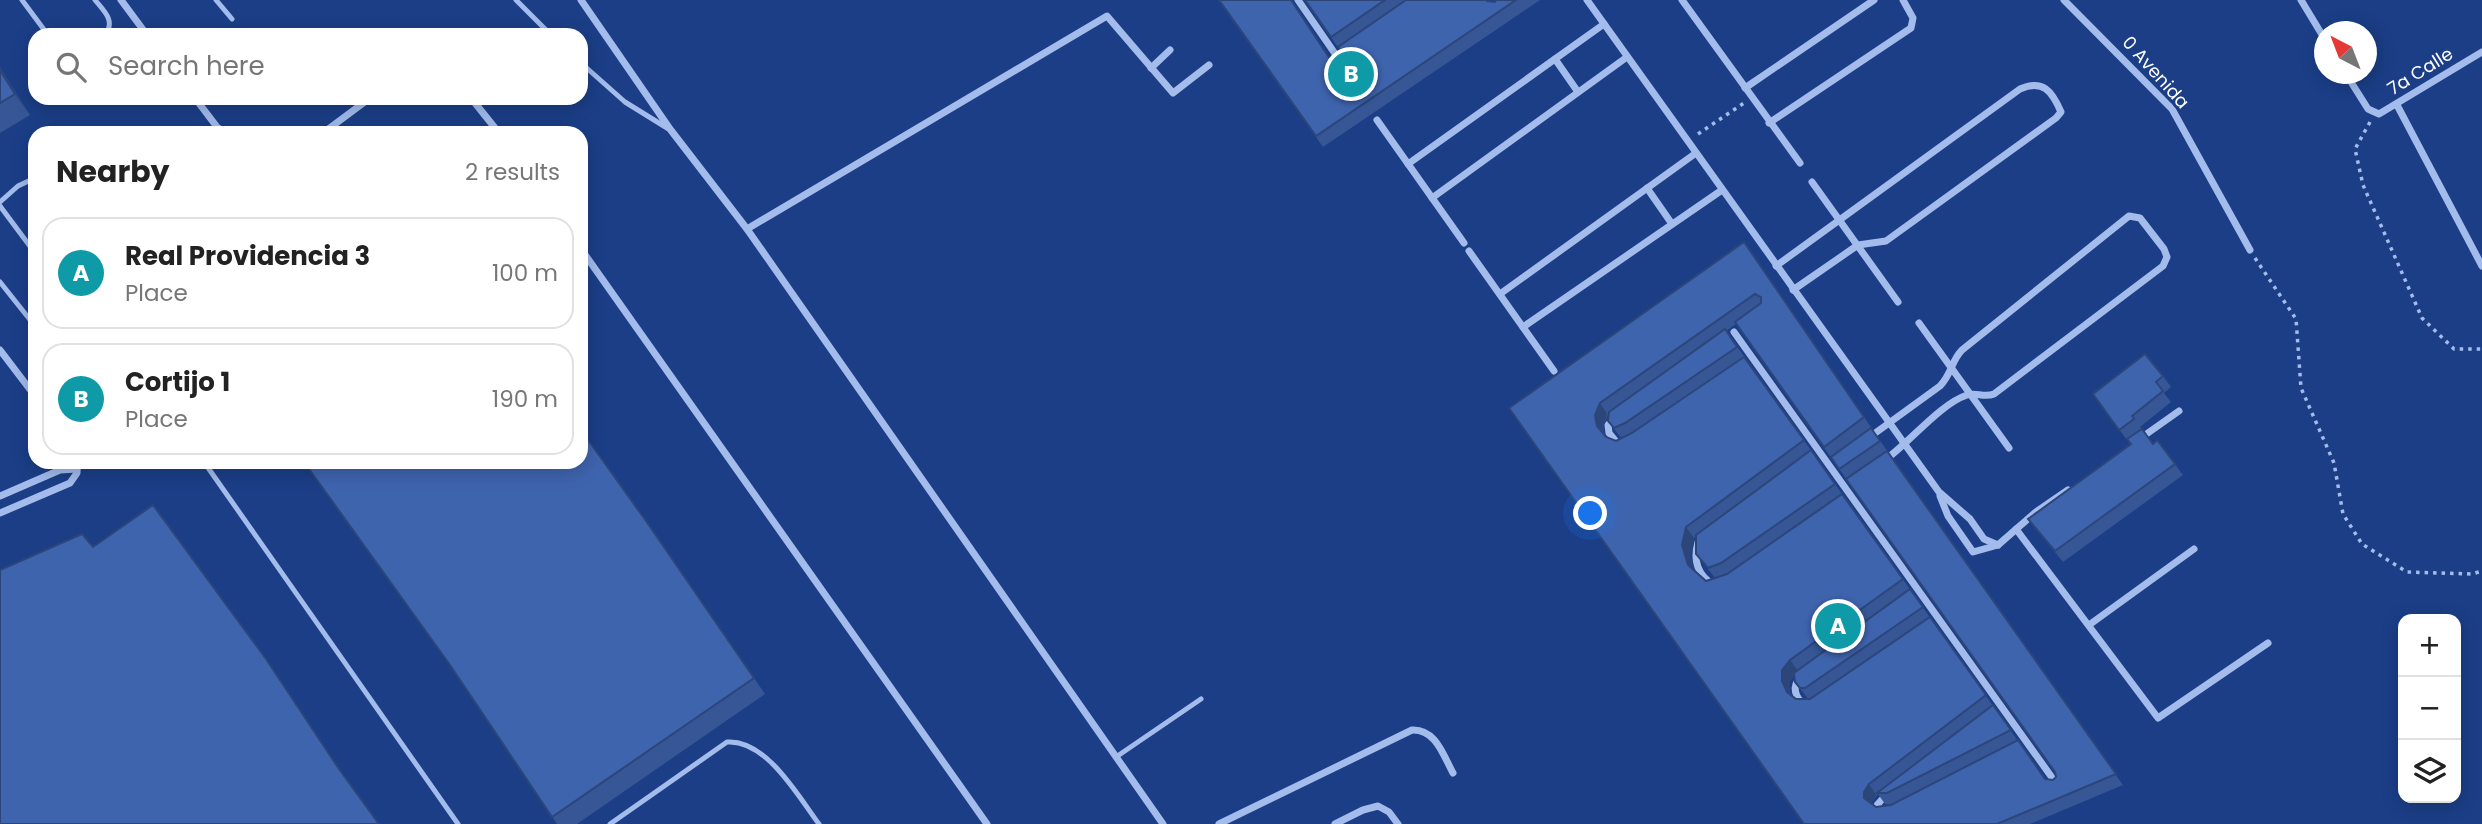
<!DOCTYPE html>
<meta charset="utf-8">
<style>
body{margin:0;font-family:Poppins,sans-serif;background:#f2f2f2;color:#222}
.controls{position:absolute;right:21px;bottom:21px;display:grid;overflow:hidden;border-radius:14px;box-shadow:0 4px 18px #0003}
.controls button{width:63px;height:63px;display:grid;place-items:center;padding:0;border:0;border-bottom:2px solid #e0e0e0;background:#fff;color:#222;font:35px sans-serif}
.compass{position:absolute;left:2314px;top:21px;width:63px;height:63px;border-radius:50%;background:#fff;box-shadow:0 4px 18px #0003;rotate:318deg}
.you{position:absolute;left:1591px;top:514px;width:24px;height:24px;margin:-18px;border:5px solid #fff;border-radius:50%;background:#1a73e8;box-shadow:0 0 0 10px #1a73e833}
.badge{display:grid;place-items:center;width:46px;height:46px;border-radius:50%;background:#ea580c;color:#fff;font-size:23px;font-weight:700}
.pin{position:absolute;translate:-50% -50%;border:4px solid #fff;box-shadow:0 2px 7px #0006}
.list{margin:0;padding:0;list-style:none}
h2{display:flex;justify-content:space-between;align-items:center;height:91px;margin:0;padding:0 28px;font-size:30px}
h2 small{font-size:23px;font-weight:400;color:#767676}
.list li{display:grid;grid-template-columns:46px 1fr auto;gap:21px;align-items:center;box-sizing:border-box;height:112px;margin:0 14px 14px;padding:0 14px;border:2px solid #e0e0e0;border-radius:21px}
.list b{display:block;font-size:26px;white-space:nowrap}
.list p{margin:0;font-size:23px;white-space:nowrap;color:#767676}
.list em{font-size:23px;font-style:normal;color:#767676}
.icon{flex:none;width:38px;height:38px;fill:none;stroke:currentColor;stroke-width:2;stroke-linecap:round;stroke-linejoin:round}
.map{position:relative;flex:none;width:2482px;height:824px;overflow:hidden}
.search{position:absolute;background:#fff;box-shadow:0 4px 18px #0003;left:28px;top:28px;width:560px;height:77px;display:flex;align-items:center;gap:18px;box-sizing:border-box;padding:0 24px;border-radius:21px;color:#767676;font-size:26px}
.panel{position:absolute;background:#fff;box-shadow:0 4px 18px #0003;left:28px;top:126px;width:560px;height:343px;border-radius:21px}
.map>svg:first-child{display:block}
</style>
<div class="map">
<svg width="2482" height="824" viewBox="0 0 2482 824">
<rect width="100%" height="100%" fill="#1b3e87"/>
<g fill="none" stroke-linecap="round" stroke-linejoin="round">
<g stroke="#a3bcec" stroke-width="3.5" stroke-dasharray="3.5 5" stroke-linecap="butt">
<path d="M 2370,122 L 2355,149 L 2363,185 L 2422,318 L 2454,349 L 2482,349"/>
<path d="M 1698,134 L 1744,103"/>
<path d="M 2255,258 L 2296,319 L 2301,388 L 2334,463 L 2343,514 L 2362,544 L 2407,572 L 2472,574 L 2482,571"/>
</g>
<g stroke="#a3bcec" stroke-width="5">
<path d="M 22,0 L 48,35"/>
<path d="M 95,0 C 104,11 116,21 105,35"/>
<path d="M 216,0 L 232,19"/>
<path d="M 516,0 L 551,35"/>
<path d="M 581,63 L 625,102 L 667,128"/>
<path d="M 0,202 L 18,186 L 35,178"/>
<path d="M 0,206 L 35,253"/>
<path d="M 0,282 L 35,326"/>
<path d="M 204,462 L 458,824"/>
<path d="M 1116,757 L 1201,699"/>
<path d="M 610,824 L 727,742 C 766,739 798,796 819,824"/>
</g>
<g stroke="#a3bcec" stroke-width="7">
<path d="M 121,0 L 147,35"/>
<path d="M 581,0 L 670,129 L 747,229 L 1163,824"/>
<path d="M 1298,0 L 1367,100"/>
<path d="M 1587,0 L 1939,492 L 1970,519 L 1984,539 L 1998,545"/>
<path d="M 1682,0 L 1800,163"/>
<path d="M 2064,0 L 2172,109 L 2250,250"/>
<path d="M 2301,0 L 2324,38"/>
<path d="M 1555,59 L 1578,92"/>
<path d="M 1151,68 L 1170,50"/>
<path d="M 2346,74 L 2368,109 L 2379,114 L 2482,52"/>
<path d="M 1745,88 L 1874,0"/>
<path d="M 195,98 L 217,127 L 225,133"/>
<path d="M 471,98 L 499,133"/>
<path d="M 2397,105 L 2482,266"/>
<path d="M 1377,120 L 1464,243"/>
<path d="M 1769,123 L 1911,28 L 1913,18 L 1903,0"/>
<path d="M 323,133 L 370,98"/>
<path d="M 1408,164 L 1604,24"/>
<path d="M 1812,182 L 1898,302"/>
<path d="M 1647,188 L 1672,224"/>
<path d="M 1432,198 L 1627,57"/>
<path d="M 747,229 L 1107,16 L 1173,93 L 1209,65"/>
<path d="M 581,249 L 987,824"/>
<path d="M 1469,251 L 1554,371"/>
<path d="M 1776,266 L 2020,89 C 2043,79 2052,91 2061,112 L 2056,118 L 1886,241 L 1858,245 L 1793,290"/>
<path d="M 1500,294 L 1696,153"/>
<path d="M 1919,323 L 2009,448"/>
<path d="M 1523,327 L 1722,190"/>
<path d="M 1734,332 L 2058,786"/>
<path d="M 0,350 L 35,396"/>
<path d="M 1614,417 L 1608,425 L 1609,433 L 1618,444"/>
<path d="M 1867,439 L 1940,386 C 1952,374 1951,361 1962,350 L 2129,216 L 2140,218 L 2164,249 L 2167,257 L 2163,266 L 1994,394 C 1984,398 1976,392 1967,395 C 1940,404 1910,442 1885,460"/>
<path d="M 2138,440 L 2179,411"/>
<path d="M 0,496 L 60,470 L 77,469"/>
<path d="M 1940,496 L 1948,516 L 1973,552 L 1998,545 L 2036,512 L 2068,490"/>
<path d="M 0,513 L 70,483 L 77,473 L 77,462"/>
<path d="M 2016,529 L 2158,718 L 2268,643"/>
<path d="M 1698,542 C 1693,560 1697,575 1714,585"/>
<path d="M 2089,625 L 2194,549"/>
<path d="M 1801,677 C 1791,686 1795,698 1805,705"/>
<path d="M 1885,812 L 1881,811 L 1877,805 L 1887,794"/>
<path d="M 1219,824 L 1412,730 C 1436,729 1443,755 1453,773"/>
<path d="M 1335,824 L 1363,810 L 1378,806 L 1389,812 L 1398,824"/>
</g>
</g>
<g fill="#365696" fill-rule="evenodd">
<path d="M 1218,0 L 1330,58 L 1354,93 L 1359,95 L 1365,92 L 1365,86 L 1305,0 L 1486,0 L 1487,1 L 1495,2 L 1496,0 L 1540,0 L 1323,147 Z"/>
<path d="M 0,67 L 30,115 L 0,133 Z"/>
<path d="M 1744,242 L 1888,452 L 2123,785 L 2030,824 L 1803,824 L 1509,408 ZM 1736,324 L 2055,772 L 2056,777 L 2053,780 L 2045,779 L 1726,331 ZM 1609,413 L 1608,421 L 1621,438 L 1616,441 L 1606,437 L 1605,435 L 1603,426 ZM 1696,536 L 1696,554 L 1715,578 L 1706,581 L 1694,570 L 1690,556 L 1694,538 ZM 1795,675 L 1795,682 L 1808,699 L 1811,699 L 1796,699 L 1792,696 L 1790,692 L 1790,681 ZM 1878,794 L 1885,804 L 1893,804 L 1876,807 L 1871,803 Z"/>
<path d="M 2163,376 L 2171,387 L 2164,393 L 2171,402 L 2140,427 L 2153,444 L 2157,440 L 2183,475 L 2063,562 L 2036,529 L 2028,519 L 2130,444 L 2093,394 Z"/>
<path d="M 581,430 L 765,694 L 577,824 L 557,824 L 454,671 Z"/>
</g>
<g fill="#2c467a">
<path d="M 0,67 L 30,115 L 15,94 L 0,70 Z"/>
<path d="M 1600,403 L 1607,414 L 1603,426 L 1605,437 L 1597,426 L 1595,415 Z"/>
<path d="M 1686,527 L 1694,538 L 1690,556 L 1696,576 L 1688,565 L 1682,545 Z"/>
<path d="M 1790,660 L 1798,671 L 1790,681 L 1790,692 L 1794,703 L 1787,692 L 1782,681 L 1782,670 Z"/>
<path d="M 1869,784 L 1876,795 L 1871,803 L 1872,809 L 1864,798 L 1864,792 Z"/>
</g>
<g fill="#3f64ae" stroke="#2c467a" stroke-width="2">
<path d="M 1219,0 L 1291,0 L 1324,50 L 1354,93 L 1359,95 L 1365,92 L 1365,86 L 1338,47 L 1406,0 L 1486,0 L 1487,1 L 1495,2 L 1496,0 L 1516,0 L 1316,136 Z"/>
<path d="M 1305,0 L 1385,0 L 1331,37 Z"/>
<path d="M 0,70 L 15,94 L 0,103 Z"/>
<path d="M 1744,242 L 1864,417 L 1824,447 L 1735,322 L 1761,303 L 1761,297 L 1755,294 L 1600,403 L 1595,415 L 1597,426 L 1606,437 L 1616,441 L 1632,433 L 1744,357 L 1804,440 L 1686,527 L 1682,545 L 1688,565 L 1706,581 L 1727,574 L 1842,494 L 1903,579 L 1790,660 L 1782,670 L 1782,681 L 1787,692 L 1796,699 L 1810,699 L 1930,617 L 1986,695 L 1869,784 L 1864,792 L 1864,798 L 1876,807 L 1891,805 L 2018,740 L 2045,779 L 2053,780 L 2056,777 L 2055,772 L 1846,479 L 1887,451 L 2116,774 L 1997,824 L 1804,824 L 1509,408 Z"/>
<path d="M 1725,329 L 1737,347 L 1625,423 L 1614,428 L 1608,421 L 1609,412 Z"/>
<path d="M 2145,354 L 2163,376 L 2156,382 L 2163,391 L 2132,416 L 2134,419 L 2119,430 L 2093,394 Z"/>
<path d="M 1871,428 L 1880,441 L 1839,469 L 1831,457 Z"/>
<path d="M 2142,429 L 2153,444 L 2157,440 L 2175,464 L 2055,551 L 2028,519 L 2131,444 L 2127,439 Z"/>
<path d="M 581,430 L 646,521 L 754,678 L 552,817 L 450,665 L 304,462 L 581,462 Z"/>
<path d="M 1811,450 L 1835,484 L 1721,563 L 1708,568 L 1696,554 L 1696,535 Z"/>
<path d="M 153,505 L 266,659 L 339,769 L 379,824 L 0,824 L 0,570 L 82,534 L 93,547 Z"/>
<path d="M 1910,589 L 1923,607 L 1805,688 L 1800,688 L 1795,682 L 1794,673 Z"/>
<path d="M 1993,705 L 2011,730 L 1887,793 L 1877,793 Z"/>
</g>
<g text-anchor="middle" dominant-baseline="central" stroke-width="6" stroke-linejoin="round" paint-order="stroke">
<g font-size="18" fill="#fff" stroke="#1b3e87">
<text transform="translate(2420 71) rotate(-32)">7a Calle</text>
<text transform="translate(2156 72) rotate(48)">0 Avenida</text>
</g>
</g>
</svg>
<div class="controls">
<button>+</button>
<button>−</button>
<button><svg class="icon" aria-label="layers" viewBox="0 0 24 24"><path d="M12 4l9 5-9 5-9-5zM3 14l9 5 9-5"/></svg></button>
</div>
<svg class="compass" viewBox="-18 -18 36 36"><path d="M0-13l5 13h-10z" fill="#e53935"/><path d="M0 13l5-13h-10z" fill="#767676"/></svg>
<div class="you"></div>
<div class="pin badge" style="left:1838px;top:626px;background:#0f9aa8">A</div>
<div class="pin badge" style="left:1351px;top:74px;background:#0f9aa8">B</div>
<div class="search"><svg class="icon" aria-label="search" viewBox="0 0 24 24"><circle cx="10" cy="10" r="6"/><path d="M15 15l6 6"/></svg>Search here</div>
<section class="panel">
<h2>Nearby<small>2 results</small></h2>
<ul class="list">
<li><span class="badge" style="background:#0f9aa8">A</span><div><b>Real Providencia 3</b><p>Place</p></div><em>100 m</em></li>
<li><span class="badge" style="background:#0f9aa8">B</span><div><b>Cortijo 1</b><p>Place</p></div><em>190 m</em></li>
</ul>
</section>
</div>
